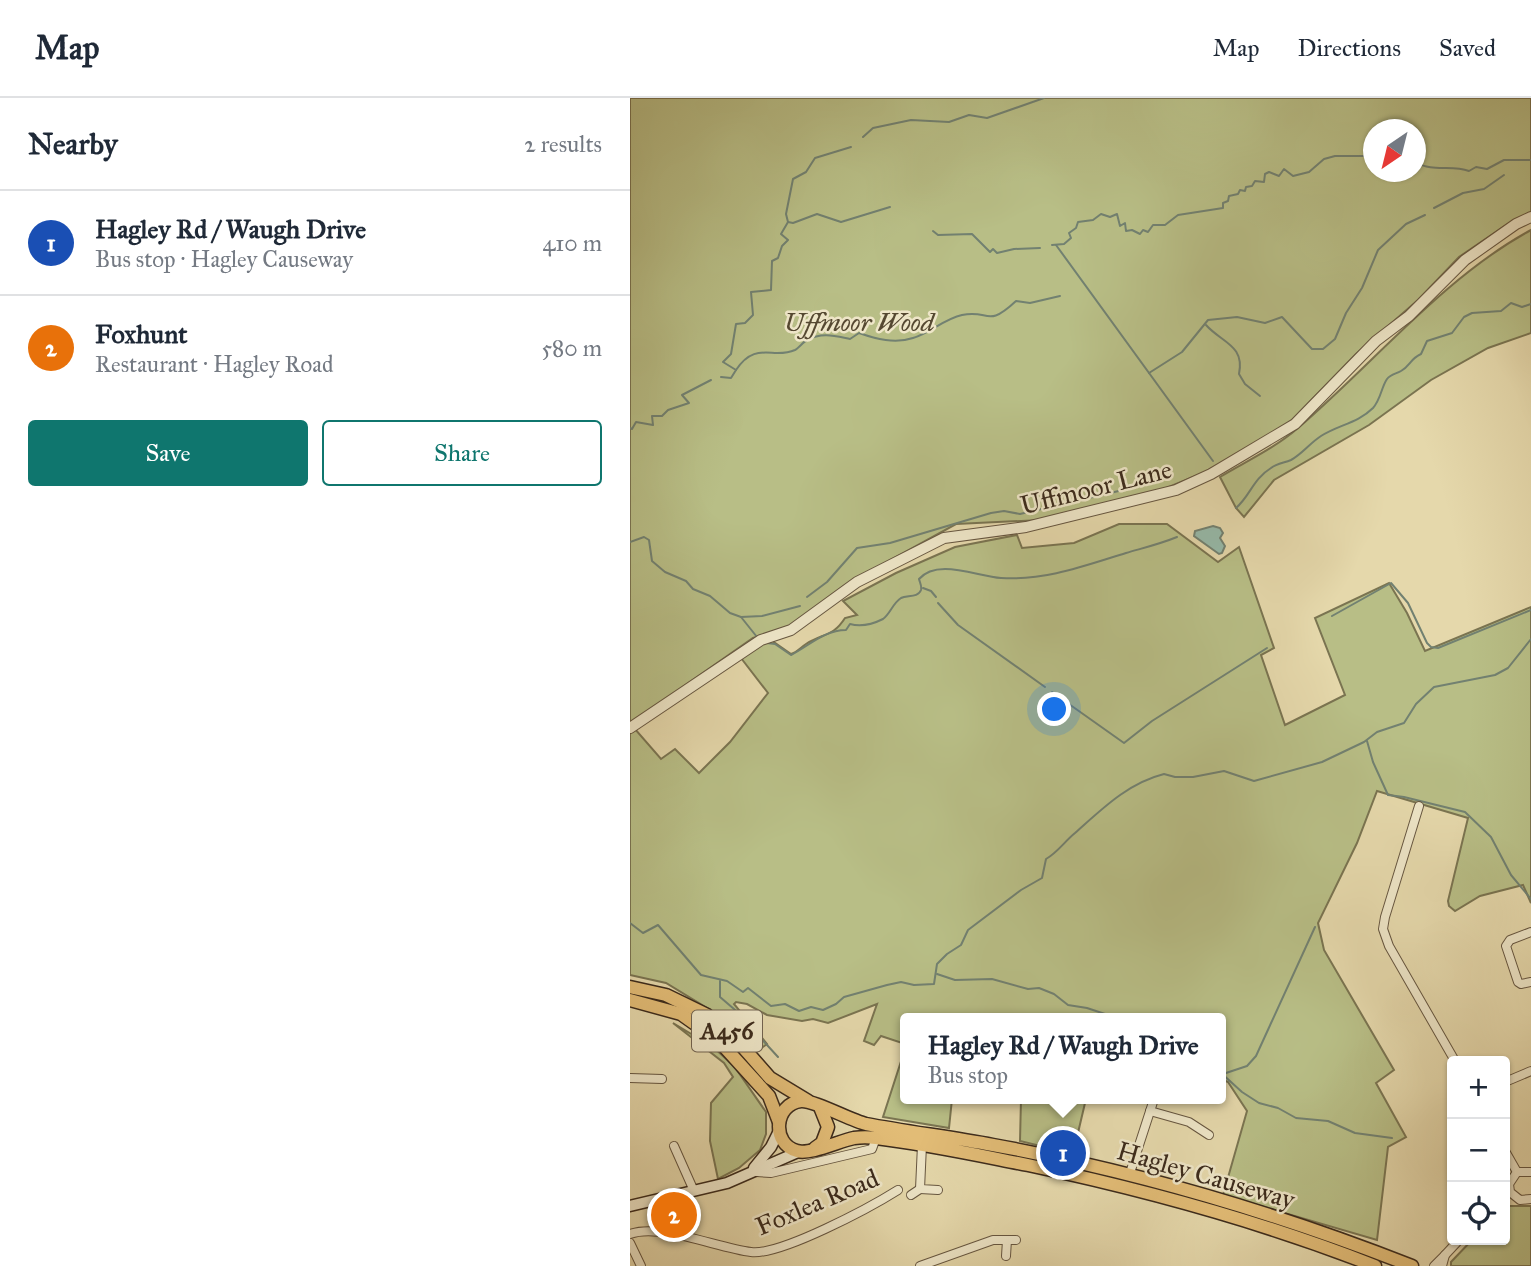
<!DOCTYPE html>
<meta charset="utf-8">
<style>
body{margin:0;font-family:"IM FELL Great Primer",serif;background:#f6f6f7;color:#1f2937}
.controls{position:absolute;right:21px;bottom:21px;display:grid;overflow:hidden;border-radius:7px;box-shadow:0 2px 5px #0004}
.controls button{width:63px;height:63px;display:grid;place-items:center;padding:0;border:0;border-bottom:2px solid #e0e1e3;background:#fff;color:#1f2937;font:35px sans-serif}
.compass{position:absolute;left:733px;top:21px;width:63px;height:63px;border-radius:50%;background:#fff;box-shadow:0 2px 5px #0004;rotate:215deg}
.you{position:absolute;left:425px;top:612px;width:24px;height:24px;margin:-18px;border:5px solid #fff;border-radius:50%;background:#1a73e8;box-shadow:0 0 0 10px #1a73e833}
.badge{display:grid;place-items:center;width:46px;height:46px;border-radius:50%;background:#0f766e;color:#fff;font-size:23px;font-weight:700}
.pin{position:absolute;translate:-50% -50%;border:4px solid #fff;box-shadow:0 2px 7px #0006}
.popup{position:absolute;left:270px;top:915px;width:326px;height:91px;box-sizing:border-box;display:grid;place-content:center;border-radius:7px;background:#fff;filter:drop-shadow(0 2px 5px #0005);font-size:23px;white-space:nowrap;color:#747a83}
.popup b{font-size:26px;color:#1f2937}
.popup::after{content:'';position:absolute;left:50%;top:100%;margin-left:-14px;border:14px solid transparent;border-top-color:#fff}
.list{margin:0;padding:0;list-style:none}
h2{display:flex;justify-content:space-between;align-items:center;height:91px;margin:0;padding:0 28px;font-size:30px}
h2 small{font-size:23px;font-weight:400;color:#747a83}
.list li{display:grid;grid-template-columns:46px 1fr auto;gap:21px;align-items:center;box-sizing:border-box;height:105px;padding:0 28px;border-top:2px solid #e0e1e3}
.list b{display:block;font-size:26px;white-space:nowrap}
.list p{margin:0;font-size:23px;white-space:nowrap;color:#747a83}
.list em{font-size:23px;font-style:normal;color:#747a83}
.actions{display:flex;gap:14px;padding:21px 28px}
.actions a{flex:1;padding:16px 0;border:2px solid #0f766e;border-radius:7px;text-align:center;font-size:24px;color:#0f766e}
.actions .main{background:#0f766e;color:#fff}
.icon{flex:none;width:38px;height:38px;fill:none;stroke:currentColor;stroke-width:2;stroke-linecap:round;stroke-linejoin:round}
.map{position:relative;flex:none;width:901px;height:1168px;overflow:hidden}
header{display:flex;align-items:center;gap:42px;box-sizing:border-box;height:98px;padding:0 35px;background:#fff;border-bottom:2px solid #e0e1e3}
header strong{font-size:33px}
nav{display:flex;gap:38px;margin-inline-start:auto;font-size:24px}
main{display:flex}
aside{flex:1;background:#fff}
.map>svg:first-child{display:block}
</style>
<header>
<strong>Map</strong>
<nav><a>Map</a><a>Directions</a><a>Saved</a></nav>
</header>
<main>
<aside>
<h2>Nearby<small>2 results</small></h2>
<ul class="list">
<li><span class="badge" style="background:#1a4fb4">1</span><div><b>Hagley Rd / Waugh Drive</b><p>Bus stop · Hagley Causeway</p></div><em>410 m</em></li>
<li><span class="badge" style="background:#e8710a">2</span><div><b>Foxhunt</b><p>Restaurant · Hagley Road</p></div><em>580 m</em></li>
</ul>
<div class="actions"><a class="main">Save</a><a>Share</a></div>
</aside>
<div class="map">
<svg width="901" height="1168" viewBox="0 0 901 1168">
<rect width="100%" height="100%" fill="#e5d8ab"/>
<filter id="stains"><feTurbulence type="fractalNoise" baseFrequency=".00286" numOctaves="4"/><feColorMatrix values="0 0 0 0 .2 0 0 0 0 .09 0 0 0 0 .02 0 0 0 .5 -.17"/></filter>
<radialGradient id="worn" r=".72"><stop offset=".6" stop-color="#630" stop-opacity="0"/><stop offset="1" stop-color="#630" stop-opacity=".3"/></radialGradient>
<g fill="#b8be86" stroke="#7a7451" stroke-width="2" fill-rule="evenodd">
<path d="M 0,0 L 901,0 L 901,114 L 876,127 L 829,159 L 788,202 L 726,256 L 660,324 L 583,371 L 524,395 L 412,422 L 326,426 L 215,487 L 160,528 L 123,540 L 0,626 ZM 744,32 L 786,32 L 786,74 L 744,74 Z"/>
<path d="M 901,132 L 901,235 L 858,250 L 801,282 L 739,327 L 644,382 L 614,419 L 606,410 L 590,379 C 615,364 645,350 668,330 C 743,266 814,179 901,132 Z"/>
<path d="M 489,426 L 537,426 L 588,464 L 609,449 L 644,550 L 631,557 L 655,627 L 715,597 L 685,520 L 759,485 L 777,515 L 795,553 L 901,509 L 901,805 L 893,787 L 850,798 L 825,813 L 819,808 L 818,803 L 838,720 L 747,693 L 727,745 L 688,825 L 694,852 L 764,972 L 746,985 L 776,1039 L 758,1049 L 747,1142 L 593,1097 L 617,1013 L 598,984 L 591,981 L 590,920 L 276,920 L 275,946 L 251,938 L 244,947 L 234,943 L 247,906 L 198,925 L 183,921 L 172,923 L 137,917 L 117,906 L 106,904 L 104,906 L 137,946 L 126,954 L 95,921 L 36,885 L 0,877 L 0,634 L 5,631 L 31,661 L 45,651 L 69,675 L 100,644 L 138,595 L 111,560 L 131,544 L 141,542 L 161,556 C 167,554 170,550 176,546 C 193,535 203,539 215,520 L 227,517 L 213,503 L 266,475 L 325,449 L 387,437 L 392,450 L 444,445 Z"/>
<path d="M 43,925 L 83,949 L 104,968 L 136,1014 L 136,1036 L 130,1052 L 109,1070 L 88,1081 L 80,1043 L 81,1005 L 103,979 L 94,965 Z"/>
<path d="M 275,951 L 276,1001 L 322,1001 L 319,1030 L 253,1019 Z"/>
<path d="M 391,1001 L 445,1001 L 455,1005 L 443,1056 L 390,1043 Z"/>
<path d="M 879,1108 L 901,1108 L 901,1168 L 821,1168 L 821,1164 L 842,1142 L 875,1142 L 875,1112 Z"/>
</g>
<path fill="#96baaa" stroke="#728171" stroke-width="2" d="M 583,428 L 590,430 L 593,435 L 590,440 L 595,448 L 592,455 L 589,456 L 564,438 L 565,433 Z"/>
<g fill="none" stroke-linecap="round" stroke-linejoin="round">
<g stroke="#728171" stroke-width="2">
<path d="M 233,39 L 243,30 L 281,22 L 319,24 L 339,17 L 357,20 L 414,0"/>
<path d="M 786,64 C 803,75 821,66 839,73 L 846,69 L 857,71 L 874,62 L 901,62"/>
<path d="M 804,110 L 833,95 L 854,91 L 874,77"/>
<path d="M 158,124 L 163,125 L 187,116 L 211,124 L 260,109"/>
<path d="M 303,133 L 308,137 L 342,136 L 360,154 L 363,151 L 367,155 L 384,151 L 410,150"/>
<path d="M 422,147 L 434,146 L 441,140 L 439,135 L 446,130 L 448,124 L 463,122 L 471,116 L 480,119 L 487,116 L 490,128 L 495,125 L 496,133 L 502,132 L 510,136 L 513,132 L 518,134 L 523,127 L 535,127 L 548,117 L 593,110 L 593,105 L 598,103 L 599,98 L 608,96 L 610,92 L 615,93 L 616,89 L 622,88 L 625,83 L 634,84 L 635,76 L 639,74 L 649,78 L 654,71 L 663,78 L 679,74 L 694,61 L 705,58 L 744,58"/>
<path d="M 426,147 L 583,363"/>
<path d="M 576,227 C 592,245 615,247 609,276 L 615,286 L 630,298"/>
<path d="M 106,272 C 126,242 143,262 165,252 C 169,250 173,244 177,242 C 192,234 205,238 220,241 L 229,235 C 246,241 265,246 283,240 C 300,235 314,221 332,217 C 360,211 356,231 386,203 L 400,205 L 430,198"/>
<path d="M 519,275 L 552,254 L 578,222 L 607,219 L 635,225 L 652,219 L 682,251 L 693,251 L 705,241 L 716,215 L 732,190 L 748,152 L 776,126 L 795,117"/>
<path d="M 91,279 L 101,280 L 106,272 L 93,264 L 101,256 L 106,226 L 115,225 L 123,217 L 121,194 L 141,192 L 142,163 L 148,160 L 152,148 L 158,142 L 151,136 L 158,124 L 156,116 L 163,81 L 176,74 L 185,60 L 221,49"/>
<path d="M 0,330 L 2,331 L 6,324 L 23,327 L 22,318 L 32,318 L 38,312 L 59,305 L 52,297 L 81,282"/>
<path d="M 606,410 C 620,398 623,381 641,370 C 647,365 654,365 661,362 C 672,356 680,345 691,338 C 708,327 728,325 743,310 C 751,301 751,290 757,281 C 761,276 766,276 771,273 C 780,268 780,261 791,256 L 797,243 L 822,235 L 834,219 L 842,215 L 871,213 L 881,205 L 892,209 L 901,206"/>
<path d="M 0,444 L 14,439 L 19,442 L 22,463 L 35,474 L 56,483 L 63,491 L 80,498 L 100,515 L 111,519 L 132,518 L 170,508"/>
<path d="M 293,490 L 301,493 L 306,499"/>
<path d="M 177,499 L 197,484 L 227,450 L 260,445 L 361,415 L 374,413 L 390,416 L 493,392"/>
<path d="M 308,505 L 328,527 L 415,589"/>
<path d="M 702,518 L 761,485 L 778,505 L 797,545 L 801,549 L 808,550 L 901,512"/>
<path d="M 111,519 L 127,539"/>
<path d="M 137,545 L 145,546 L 161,557 C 179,548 194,532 216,532 L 220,526 C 230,529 243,526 253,521 C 260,516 263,505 271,500 C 277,497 288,500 291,492 C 292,488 290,485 289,481 C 307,460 346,478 371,480 C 414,483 454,468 496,455 C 513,450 530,446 547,439"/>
<path d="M 422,594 L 494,645 L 522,623 L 637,550"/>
<path d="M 737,643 L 743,664 L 758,697 L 774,699 L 835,714 L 861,739 L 881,777 L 901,801"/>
<path d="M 0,825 L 13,835 L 28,827 L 71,877 L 97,883 L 113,894 L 118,890 L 141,908 L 155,906 L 169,913 L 181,909 L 193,912 L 206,906 L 214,899 L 257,887 L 271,884 L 284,887 L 304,886 L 307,866 L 317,856 L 331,847 L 338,832 L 391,792 L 412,780 L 416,761 C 428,754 434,744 445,735 C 472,711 498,685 534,676 L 545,679 L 563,679 L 594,673 L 624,683 L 692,664 L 734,644 L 747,634 L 774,625 L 786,606 L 804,589 L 865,577 L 878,570 L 901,541"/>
<path d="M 307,876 L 325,882 L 362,881 L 398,891 L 409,890 L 424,896 L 438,907 L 457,910 L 487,920"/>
<path d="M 90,883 L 90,899 L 104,911 L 148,959"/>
<path d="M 590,974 L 612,994 L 629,1005 L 648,1010 L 666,1020 L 698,1023 L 725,1035 L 762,1040"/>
<path d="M 593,976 L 617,968 L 626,958 L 685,829"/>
</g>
<g stroke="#665640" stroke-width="10">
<g id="minor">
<path d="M 789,708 L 755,819 L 753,831 L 759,848 L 825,963"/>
<path d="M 901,834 L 880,842 L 876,848 L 888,884 L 891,886 L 901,884"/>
<path d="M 0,980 L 32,981"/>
<path d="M 875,984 L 901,973"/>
<path d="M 520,1013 L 559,1024 L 579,1037"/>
<path d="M 292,1047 L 290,1091 L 308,1092"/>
<path d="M 44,1048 L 64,1093"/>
<path d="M 875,1053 L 887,1074"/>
<path d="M 126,1074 L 141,1075 L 242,1051 L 246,1040"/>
<path d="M 901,1074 L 887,1074 L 879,1086 L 880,1094 L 890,1102 L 901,1101"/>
<path d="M 499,1078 L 524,1001"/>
<path d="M 281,1097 L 290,1091"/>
<path d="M 0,1136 C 30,1125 88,1150 121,1154 C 150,1158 241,1109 268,1092"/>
<path d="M 0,1145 L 11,1168"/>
<path d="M 815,1157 L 829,1142"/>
<path d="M 376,1158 L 377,1142"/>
<path d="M 290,1168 L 363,1142 L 386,1142"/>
<path d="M 804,1168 L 815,1157 L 812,1168"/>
</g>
</g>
<g stroke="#665640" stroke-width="12">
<path id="tertiary" d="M 0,630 L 131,542 L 161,532 L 227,484 L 314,440 L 396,429 L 546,392 L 581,376 L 665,326 L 746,243 L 779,218 L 835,162 L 886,126 L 901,119"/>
</g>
<g stroke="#3c2b1c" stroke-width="13">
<g id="secondary">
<path d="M 124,1070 L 141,1049 L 149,1033"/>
<path d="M 0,1108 L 97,1085 L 168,1054"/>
</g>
</g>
<g stroke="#3c2b1c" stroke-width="15">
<g id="trunk">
<path d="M 0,889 L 36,897 L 77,917 L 111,947 L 140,980 L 178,1003"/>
<path d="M 0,902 L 51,916 L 89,943 L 139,998 L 149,1024"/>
<path d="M 185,1050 L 192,1045 L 198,1029 L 190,1009"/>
<path d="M 745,1168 C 633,1124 516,1092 398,1067 C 347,1057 297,1046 246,1040 C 239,1039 231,1039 224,1040 C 209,1043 180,1057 167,1053 C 141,1046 144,1006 171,1003 C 184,1002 220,1022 236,1026 C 278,1034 321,1039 363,1047 C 505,1073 647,1115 782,1168"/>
</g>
</g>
<use href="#minor" stroke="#eee6c8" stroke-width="8"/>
<use href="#tertiary" stroke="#eee6c8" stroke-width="10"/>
<use href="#secondary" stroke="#eee6c8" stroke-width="10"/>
<use href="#trunk" stroke="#e2bc76" stroke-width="12"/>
</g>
<g text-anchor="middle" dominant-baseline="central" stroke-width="5" stroke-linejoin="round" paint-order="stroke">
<rect fill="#eee6c8" stroke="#716350" stroke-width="2" x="62" y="912.5" width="70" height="41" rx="5"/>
<g font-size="24" font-weight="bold" fill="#3c2b1c">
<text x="97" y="933">A456</text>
</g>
<g font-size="26" font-style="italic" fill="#554831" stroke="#eee6c8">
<text x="229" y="224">Uffmoor Wood</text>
</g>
<g font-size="26" fill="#3c2b1c" stroke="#eee6c8">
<text transform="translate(466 389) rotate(-14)">Uffmoor Lane</text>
<text transform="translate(576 1077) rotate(16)">Hagley Causeway</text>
<text transform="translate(187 1104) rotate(-23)">Foxlea Road</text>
</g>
</g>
<rect width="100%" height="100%" filter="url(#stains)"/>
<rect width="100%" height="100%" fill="url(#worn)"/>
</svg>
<div class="controls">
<button>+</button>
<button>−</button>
<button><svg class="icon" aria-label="locate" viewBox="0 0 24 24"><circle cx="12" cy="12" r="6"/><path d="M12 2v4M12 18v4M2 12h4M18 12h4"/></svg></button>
</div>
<svg class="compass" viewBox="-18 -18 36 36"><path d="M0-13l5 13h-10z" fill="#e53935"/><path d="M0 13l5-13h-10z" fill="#747a83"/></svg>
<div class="you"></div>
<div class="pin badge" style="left:433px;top:1055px;background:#1a4fb4">1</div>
<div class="popup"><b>Hagley Rd / Waugh Drive</b>Bus stop</div>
<div class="pin badge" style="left:44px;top:1117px;background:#e8710a">2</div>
</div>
</main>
